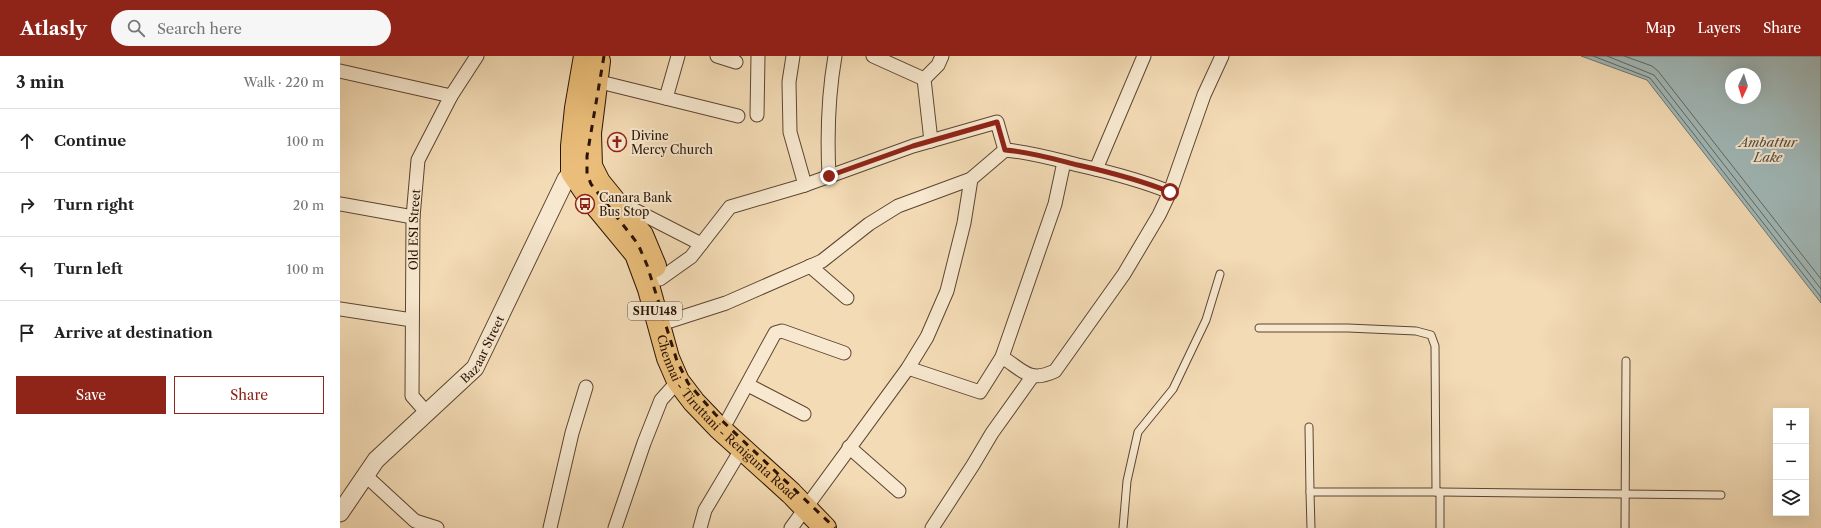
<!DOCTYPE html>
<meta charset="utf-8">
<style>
body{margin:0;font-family:"Libre Caslon Text",serif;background:#f6f6f6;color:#222}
.controls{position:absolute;right:12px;bottom:12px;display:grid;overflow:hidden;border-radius:0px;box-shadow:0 4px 16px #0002}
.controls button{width:36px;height:36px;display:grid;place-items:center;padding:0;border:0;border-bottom:1px solid #e0e0e0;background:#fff;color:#222;font:20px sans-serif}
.compass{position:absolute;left:1385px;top:12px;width:36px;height:36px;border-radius:50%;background:#fff;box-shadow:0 4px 16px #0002;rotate:184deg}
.stop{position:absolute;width:12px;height:12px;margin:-9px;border:3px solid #8f2418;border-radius:50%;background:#fff}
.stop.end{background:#8f2418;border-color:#fff;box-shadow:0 1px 4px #0008}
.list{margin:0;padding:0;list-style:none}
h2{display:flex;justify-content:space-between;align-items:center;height:52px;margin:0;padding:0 16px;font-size:17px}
h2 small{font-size:13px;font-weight:400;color:#767676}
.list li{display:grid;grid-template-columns:26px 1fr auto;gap:12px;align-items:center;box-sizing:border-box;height:64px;padding:0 16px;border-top:1px solid #e0e0e0}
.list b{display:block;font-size:15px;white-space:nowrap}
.list em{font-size:13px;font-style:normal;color:#767676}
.actions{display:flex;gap:8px;padding:12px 16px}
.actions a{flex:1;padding:9px 0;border:1px solid #8f2418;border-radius:0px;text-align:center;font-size:14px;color:#8f2418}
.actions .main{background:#8f2418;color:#fff}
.icon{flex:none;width:22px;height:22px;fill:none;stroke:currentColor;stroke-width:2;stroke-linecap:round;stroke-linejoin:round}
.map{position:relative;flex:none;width:1481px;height:472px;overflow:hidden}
header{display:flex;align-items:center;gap:24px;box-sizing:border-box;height:56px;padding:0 20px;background:#8f2418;color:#fff}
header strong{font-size:19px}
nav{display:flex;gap:22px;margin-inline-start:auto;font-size:14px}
.search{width:280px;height:36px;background:#f6f6f6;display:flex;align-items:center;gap:10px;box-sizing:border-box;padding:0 14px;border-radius:22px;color:#767676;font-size:15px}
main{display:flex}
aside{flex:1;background:#fff}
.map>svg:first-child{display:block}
</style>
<header>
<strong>Atlasly</strong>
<div class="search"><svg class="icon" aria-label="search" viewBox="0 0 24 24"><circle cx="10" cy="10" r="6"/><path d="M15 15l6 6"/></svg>Search here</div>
<nav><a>Map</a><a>Layers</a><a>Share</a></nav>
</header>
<main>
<aside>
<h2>3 min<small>Walk · 220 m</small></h2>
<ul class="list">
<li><svg class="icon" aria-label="ahead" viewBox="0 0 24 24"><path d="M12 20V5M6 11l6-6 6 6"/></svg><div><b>Continue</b></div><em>100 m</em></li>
<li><svg class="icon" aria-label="right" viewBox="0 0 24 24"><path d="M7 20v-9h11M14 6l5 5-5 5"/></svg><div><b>Turn right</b></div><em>20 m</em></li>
<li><svg class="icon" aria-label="left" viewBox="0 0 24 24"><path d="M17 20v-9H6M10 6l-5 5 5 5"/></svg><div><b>Turn left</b></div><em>100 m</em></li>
<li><svg class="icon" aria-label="arrive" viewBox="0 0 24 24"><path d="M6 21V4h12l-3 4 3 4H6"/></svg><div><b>Arrive at destination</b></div></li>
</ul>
<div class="actions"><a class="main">Save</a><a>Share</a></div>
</aside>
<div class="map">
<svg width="1481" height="472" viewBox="0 0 1481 472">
<rect width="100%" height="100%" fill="#f3dbb5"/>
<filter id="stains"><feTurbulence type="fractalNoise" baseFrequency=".005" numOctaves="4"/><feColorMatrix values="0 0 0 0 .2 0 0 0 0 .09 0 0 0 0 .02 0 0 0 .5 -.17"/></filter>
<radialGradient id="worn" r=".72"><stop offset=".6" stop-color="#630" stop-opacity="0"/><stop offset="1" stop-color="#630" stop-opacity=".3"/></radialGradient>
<path fill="#a0b8b8" stroke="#717670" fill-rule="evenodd" d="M 1241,0 L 1481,0 L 1481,247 L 1307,24 ZM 1391,18 L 1415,18 L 1415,42 L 1391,42 Z"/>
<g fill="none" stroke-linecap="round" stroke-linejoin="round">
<g stroke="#65665e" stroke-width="1">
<path d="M 1253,0 L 1310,22 L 1481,241"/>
<path d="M 1267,0 L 1314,19 L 1481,233"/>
<path d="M 1284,0 L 1312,10 L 1318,15 L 1481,223"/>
</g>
<g stroke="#5c4531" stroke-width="9">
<g id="service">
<path d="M 919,272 L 1008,272 L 1076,275 L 1091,279 L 1095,290 L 1096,436"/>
<path d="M 969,371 L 970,436"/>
<path d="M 1100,436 L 1381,439"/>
<path d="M 783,472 L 787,425 L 798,376 L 833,333 L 866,264 L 880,218"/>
<path d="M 971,472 L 970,436 L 1100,436 L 1100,472"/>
<path d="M 1285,472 L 1286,305"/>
</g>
</g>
<g stroke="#5c4531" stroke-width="15">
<g id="minor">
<path d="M 377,0 L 396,6"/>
<path d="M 453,0 L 449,26 L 450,76 L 465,129"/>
<path d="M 533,0 L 584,23"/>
<path d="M 0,15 L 111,40"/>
<path d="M 256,25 L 398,60"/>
<path d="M 326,42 L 338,0"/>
<path d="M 417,59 L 418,0"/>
<path d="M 591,85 L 584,23 L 598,9 L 602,0"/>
<path d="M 756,113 L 804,0"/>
<path d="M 489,120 C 487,80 488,40 495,0"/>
<path d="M 281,147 L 361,188"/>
<path d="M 0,148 L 73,161"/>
<path d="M 470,210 L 507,242"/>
<path d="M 320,223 L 351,201 L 390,151 L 465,129 L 573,90 L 657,66 L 665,94"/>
<path d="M 0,253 L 72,264"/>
<path d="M 330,265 L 386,247 L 482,205 L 529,168 L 558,150 L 631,123 L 665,94 C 690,96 714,103 738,109 C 769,116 800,124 830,136"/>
<path d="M 662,301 C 684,315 689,327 715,315 L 784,218 L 819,159 L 830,136 L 864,39 L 882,0"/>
<path d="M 568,312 L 640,336 L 662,301 L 715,148 L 724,106"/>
<path d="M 408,329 L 464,358"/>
<path id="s1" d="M 87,357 L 72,340 L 73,161 L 78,104 L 111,40 L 137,0"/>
<path d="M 387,365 L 435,277 L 442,275 L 504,297"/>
<path d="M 509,391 L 559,435"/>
<path d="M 25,419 L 75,465 L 97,472"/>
<path d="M 210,472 L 232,377 L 246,331"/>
<path d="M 275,472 L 304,387 L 321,344 L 338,325"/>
<path d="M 360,472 L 365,454 L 402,392"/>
<path d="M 451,472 L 568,312 L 587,281 L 607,235 L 624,167 L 631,123"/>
<path d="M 592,472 L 633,409 L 652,377 L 692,321"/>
</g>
</g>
<g stroke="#5c4531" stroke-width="19">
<g id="tertiary">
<path id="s2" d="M 0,457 L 36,404 L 135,312 L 226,123 L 232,116 L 243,112"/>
</g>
</g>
<g stroke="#2a1305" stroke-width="24">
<g id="trunk">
<path id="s3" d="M 245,0 L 236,52 L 232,90 L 232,116 L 249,141 L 296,198 L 309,233 L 328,302 L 338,325 L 354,346 L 378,371 L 451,437 L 485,472"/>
<path d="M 259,5 L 250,77 L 251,110 L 259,126 L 302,179 L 315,210"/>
</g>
</g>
<use href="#service" stroke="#f7e8cf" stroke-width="7"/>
<use href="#minor" stroke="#f7e8cf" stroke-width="13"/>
<use href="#tertiary" stroke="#f7e8cf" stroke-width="17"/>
<use href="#trunk" stroke="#eabe7a" stroke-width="22"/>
<path stroke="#2a1305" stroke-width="3" stroke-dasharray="7 7" stroke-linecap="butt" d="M 264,0 L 247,100 L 247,118 L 251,128 L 298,188 L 307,209 L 337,305 L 348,327 L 375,358 L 495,472"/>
</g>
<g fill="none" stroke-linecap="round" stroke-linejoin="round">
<path stroke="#8f2418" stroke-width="5" d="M 489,120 L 573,90 L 657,66 L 665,94 C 690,96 714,103 738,109 C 769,116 800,124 830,136"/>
</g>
<defs>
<g id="church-ring" transform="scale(1)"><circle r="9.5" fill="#f7e8cf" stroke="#8f2418" stroke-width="1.5"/><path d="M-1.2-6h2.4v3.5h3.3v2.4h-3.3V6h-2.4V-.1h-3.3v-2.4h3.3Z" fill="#8f2418"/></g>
<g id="bus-ring" transform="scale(1)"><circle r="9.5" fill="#f7e8cf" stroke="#8f2418" stroke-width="1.5"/><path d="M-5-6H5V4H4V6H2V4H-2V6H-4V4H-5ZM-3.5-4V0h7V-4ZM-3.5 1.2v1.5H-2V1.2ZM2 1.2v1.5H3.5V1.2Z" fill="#8f2418"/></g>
</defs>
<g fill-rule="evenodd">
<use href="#church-ring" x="277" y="86"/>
<use href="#bus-ring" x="245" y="148"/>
</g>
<g text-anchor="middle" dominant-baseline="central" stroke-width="4" stroke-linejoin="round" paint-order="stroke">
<rect fill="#f7e8cf" stroke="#685342" stroke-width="1" x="288" y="246" width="54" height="18" rx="3"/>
<g font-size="11" font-weight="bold" fill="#2a1305">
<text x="315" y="255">SHU148</text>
</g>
<g font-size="12" fill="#2a1305" stroke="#f7e8cf" text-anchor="start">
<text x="291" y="79">Divine<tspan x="291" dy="14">Mercy Church</tspan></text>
<text x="259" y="141">Canara Bank<tspan x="259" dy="14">Bus Stop</tspan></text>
</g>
<g font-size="12" fill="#2a1305" stroke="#f7e8cf">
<text stroke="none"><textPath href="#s1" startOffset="189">Old ESI Street</textPath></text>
<text stroke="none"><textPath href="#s2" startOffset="219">Bazaar Street</textPath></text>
<text stroke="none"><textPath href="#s3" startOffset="413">Chennai - Tiruttani - Renigunta Road</textPath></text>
</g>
<g font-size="13" font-style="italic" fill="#534d44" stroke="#f7e8cf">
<text x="1428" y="86">Ambattur<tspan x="1428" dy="15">Lake</tspan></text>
</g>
</g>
<rect width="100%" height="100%" filter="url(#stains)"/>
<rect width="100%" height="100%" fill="url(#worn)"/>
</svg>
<div class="controls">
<button>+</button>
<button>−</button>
<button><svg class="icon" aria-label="layers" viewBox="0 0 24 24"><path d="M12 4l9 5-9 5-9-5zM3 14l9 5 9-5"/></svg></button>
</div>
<svg class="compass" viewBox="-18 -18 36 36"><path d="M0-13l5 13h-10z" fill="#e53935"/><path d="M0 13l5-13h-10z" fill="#767676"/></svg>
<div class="stop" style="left:830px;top:136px"></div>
<div class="stop end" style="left:489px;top:120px"></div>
</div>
</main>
